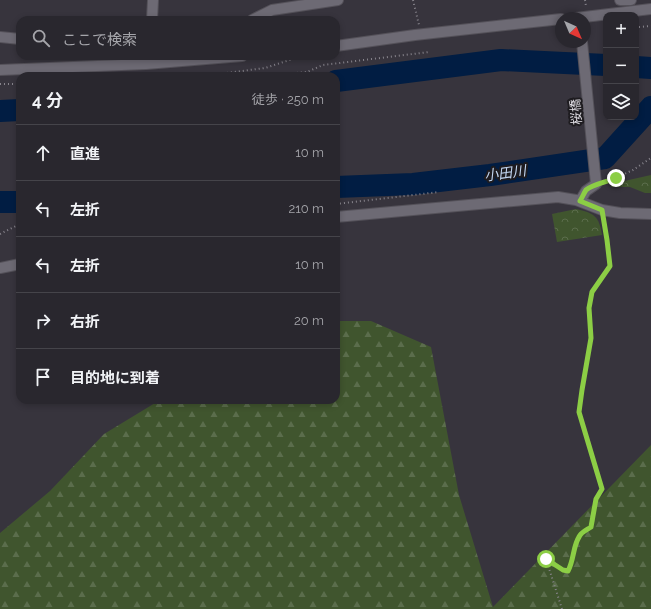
<!DOCTYPE html>
<html lang="ja">
<meta charset="utf-8">
<style>
body{margin:0;font-family:Raleway,"Noto Sans JP",sans-serif;background:#35333a;color:#f1f3f6}
.controls{position:absolute;right:12px;top:12px;display:grid;overflow:hidden;border-radius:8px;box-shadow:0 2px 6px #0003}
.controls button{width:36px;height:36px;display:grid;place-items:center;padding:0;border:0;border-bottom:1px solid #45444a;background:#29272e;color:#f1f3f6;font:20px sans-serif}
.compass{position:absolute;left:555px;top:12px;width:36px;height:36px;border-radius:50%;background:#29272e;box-shadow:0 2px 6px #0003;rotate:136deg}
.stop{position:absolute;width:12px;height:12px;margin:-9px;border:3px solid #8cce45;border-radius:50%;background:#fff}
.stop.end{background:#8cce45;border-color:#fff;box-shadow:0 1px 4px #0008}
.list{margin:0;padding:0;list-style:none}
h2{display:flex;justify-content:space-between;align-items:center;height:52px;margin:0;padding:0 16px;font-size:17px}
h2 small{font-size:13px;font-weight:400;color:#a5a5aa}
.list li{display:grid;grid-template-columns:26px 1fr auto;gap:12px;align-items:center;box-sizing:border-box;height:56px;padding:0 16px;border-top:1px solid #45444a}
.list b{display:block;font-size:15px;white-space:nowrap}
.list em{font-size:13px;font-style:normal;color:#a5a5aa}
.icon{flex:none;width:22px;height:22px;fill:none;stroke:currentColor;stroke-width:2;stroke-linecap:round;stroke-linejoin:round}
.map{position:relative;flex:none;width:651px;height:609px;overflow:hidden}
.search{position:absolute;background:#29272e;box-shadow:0 2px 6px #0003;left:16px;top:16px;width:324px;height:44px;display:flex;align-items:center;gap:10px;box-sizing:border-box;padding:0 14px;border-radius:12px;color:#a5a5aa;font-size:15px}
.panel{position:absolute;background:#29272e;box-shadow:0 2px 6px #0003;left:16px;top:72px;width:324px;height:332px;border-radius:12px}
.map>svg:first-child{display:block}
</style>
<div class="map">
<svg width="651" height="609" viewBox="0 0 651 609">
<defs>
<pattern id="forest-firs" width="22" height="20" patternUnits="userSpaceOnUse"><rect width="22" height="20" fill="#40552e"/><path d="M5 1l3.5 6h-7zM16 11l3.5 6h-7z" fill="#5b6d4c"/></pattern>
<pattern id="park-crowns" width="20" height="18" patternUnits="userSpaceOnUse"><rect width="20" height="18" fill="#40552e"/><path d="M2 6a3 3 0 1 1 6 0M12 15a3 3 0 1 1 6 0" fill="none" stroke="#5b6d4c"/></pattern>
</defs>
<rect width="100%" height="100%" fill="#37343d"/>
<path fill="url(#forest-firs)" d="M 336,321 L 371,321 L 431,347 L 459,495 L 493,607 L 651,445 L 651,609 L 0,609 L 0,533 L 50,491 L 104,434 L 160,400 L 336,400 Z"/>
<g fill="url(#park-crowns)">
<path d="M 651,175 L 651,193 L 645,193 L 630,187 L 611,187 L 611,184 Z"/>
<path d="M 576,209 C 594,213 599,216 602,235 L 557,242 L 552,214 Z"/>
</g>
<g fill="none" stroke-linecap="round" stroke-linejoin="round">
<g stroke="#011d43" stroke-width="22">
<path d="M 636,67 L 651,68"/>
<path d="M 336,81 L 501,60 L 606,65"/>
<path d="M 0,111 L 20,110"/>
<path d="M 336,187 L 413,184 L 490,175 L 605,158 L 651,107"/>
<path d="M 0,202 L 20,202"/>
</g>
<g stroke="#545159" stroke-width="12">
<g id="street">
<path d="M 620,0 L 631,0"/>
<path d="M 576,18 L 651,9"/>
<path d="M 152,20 L 153,0"/>
<path d="M 252,20 L 272,10 L 338,0"/>
<path d="M 0,37 L 20,39"/>
<path d="M 336,46 L 415,35 L 561,19"/>
<path d="M 0,70 L 146,64 L 242,56"/>
<path d="M 580,201 L 586,191 L 596,184 L 582,42"/>
<path d="M 336,217 L 558,197 L 576,200 L 602,210 L 620,213 L 651,214"/>
<path d="M 0,268 L 20,264"/>
</g>
</g>
<g stroke="#87848c" stroke-width="2" stroke-dasharray="1 3" stroke-linecap="butt">
<path d="M 413,0 L 419,25"/>
<path d="M 585,0 L 586,6"/>
<path d="M 639,27 L 651,26"/>
<path d="M 219,74 L 265,68 L 302,56"/>
<path d="M 198,76 L 219,74 L 222,76"/>
<path d="M 261,76 L 307,72 L 323,65 L 429,52"/>
<path d="M 0,84 L 20,84"/>
<path d="M 607,182 L 633,170 L 651,158"/>
<path d="M 336,204 L 439,192"/>
<path d="M 0,234 L 20,224"/>
<path d="M 562,609 L 546,559 L 563,570 L 568,571 L 571,565 L 578,537 L 582,533 L 591,527 L 593,523 L 596,499 L 602,489 L 579,412 L 582,390 L 591,338 L 589,308 L 592,292 L 610,266 L 604,222"/>
</g>
<use href="#street" stroke="#6d6a74" stroke-width="10"/>
</g>
<g fill="none" stroke-linecap="round" stroke-linejoin="round">
<path stroke="#8cce45" stroke-width="5" d="M 546,559 L 563,570 L 568,571 C 574,560 573,546 579,537 C 581,532 587,530 591,527 L 596,499 L 602,489 L 579,412 L 582,390 L 591,338 L 589,308 L 592,292 L 610,266 L 607,240 L 602,210 L 580,201 C 582,198 584,193 586,190 C 593,184 607,182 616,178"/>
</g>
<g text-anchor="middle" dominant-baseline="central" stroke-width="4" stroke-linejoin="round" paint-order="stroke">
<g font-size="13" fill="#dfdde3" stroke="#1e1c20">
<text transform="translate(576 112) rotate(-95)">桜橋</text>
</g>
<g font-size="14" font-style="italic" fill="#c4d8f3" stroke="#1e1c20">
<text transform="translate(505 173) rotate(-8)">小田川</text>
</g>
</g>
</svg>
<div class="controls">
<button>+</button>
<button>−</button>
<button><svg class="icon" aria-label="layers" viewBox="0 0 24 24"><path d="M12 4l9 5-9 5-9-5zM3 14l9 5 9-5"/></svg></button>
</div>
<svg class="compass" viewBox="-18 -18 36 36"><path d="M0-13l5 13h-10z" fill="#e53935"/><path d="M0 13l5-13h-10z" fill="#a5a5aa"/></svg>
<div class="stop" style="left:546px;top:559px"></div>
<div class="stop end" style="left:616px;top:178px"></div>
<div class="search"><svg class="icon" aria-label="search" viewBox="0 0 24 24"><circle cx="10" cy="10" r="6"/><path d="M15 15l6 6"/></svg>ここで検索</div>
<section class="panel">
<h2>4 分<small>徒歩 · 250 m</small></h2>
<ul class="list">
<li><svg class="icon" aria-label="ahead" viewBox="0 0 24 24"><path d="M12 20V5M6 11l6-6 6 6"/></svg><div><b>直進</b></div><em>10 m</em></li>
<li><svg class="icon" aria-label="left" viewBox="0 0 24 24"><path d="M17 20v-9H6M10 6l-5 5 5 5"/></svg><div><b>左折</b></div><em>210 m</em></li>
<li><svg class="icon" aria-label="left" viewBox="0 0 24 24"><path d="M17 20v-9H6M10 6l-5 5 5 5"/></svg><div><b>左折</b></div><em>10 m</em></li>
<li><svg class="icon" aria-label="right" viewBox="0 0 24 24"><path d="M7 20v-9h11M14 6l5 5-5 5"/></svg><div><b>右折</b></div><em>20 m</em></li>
<li><svg class="icon" aria-label="arrive" viewBox="0 0 24 24"><path d="M6 21V4h12l-3 4 3 4H6"/></svg><div><b>目的地に到着</b></div></li>
</ul>
</section>
</div>
